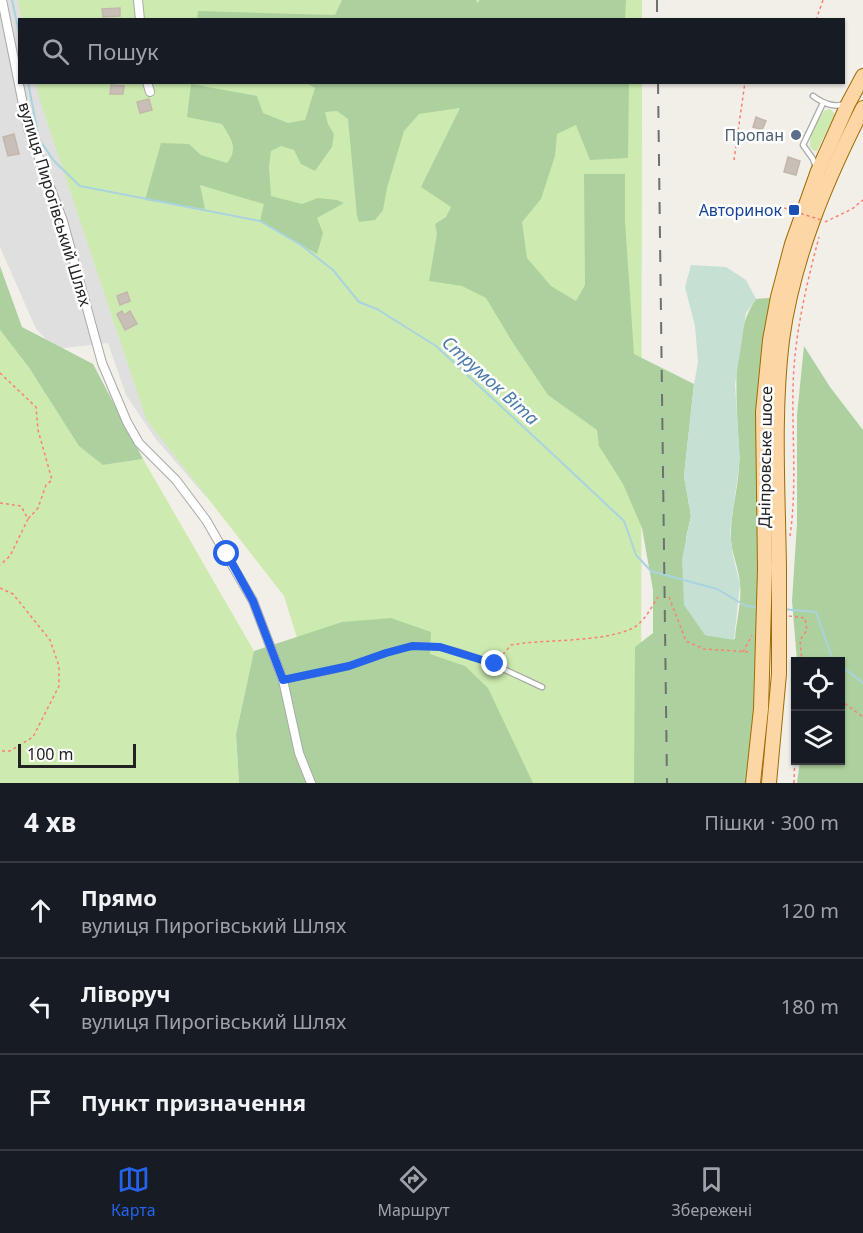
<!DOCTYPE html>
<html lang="uk">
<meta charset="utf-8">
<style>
body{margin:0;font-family:"Noto Sans",sans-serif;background:#20242c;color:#f1f3f6}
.controls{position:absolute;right:18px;bottom:18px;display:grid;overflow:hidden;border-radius:0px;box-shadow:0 2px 4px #0004}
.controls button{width:54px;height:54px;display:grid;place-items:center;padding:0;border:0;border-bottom:2px solid #363941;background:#171b24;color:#f1f3f6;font:30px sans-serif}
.scale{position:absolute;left:18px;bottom:15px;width:118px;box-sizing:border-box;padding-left:6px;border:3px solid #222;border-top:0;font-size:16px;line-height:21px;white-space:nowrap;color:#222;-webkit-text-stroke:4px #fff;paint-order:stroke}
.stop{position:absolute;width:18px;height:18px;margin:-14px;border:4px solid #2563eb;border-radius:50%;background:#fff}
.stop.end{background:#2563eb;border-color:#fff;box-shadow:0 2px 6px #0008}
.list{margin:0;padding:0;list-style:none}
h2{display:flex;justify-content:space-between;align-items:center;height:78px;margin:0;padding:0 24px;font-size:26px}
h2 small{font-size:20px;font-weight:400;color:#9ea1a6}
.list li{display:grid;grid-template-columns:39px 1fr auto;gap:18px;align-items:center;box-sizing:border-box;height:96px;padding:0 24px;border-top:2px solid #363941}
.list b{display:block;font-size:22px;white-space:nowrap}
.list p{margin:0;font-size:20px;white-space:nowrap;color:#9ea1a6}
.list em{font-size:20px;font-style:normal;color:#9ea1a6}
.icon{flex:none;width:33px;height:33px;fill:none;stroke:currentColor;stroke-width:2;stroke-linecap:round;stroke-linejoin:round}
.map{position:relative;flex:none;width:863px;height:783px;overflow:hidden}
.search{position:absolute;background:#171b24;box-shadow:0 2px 4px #0004;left:18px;right:18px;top:18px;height:66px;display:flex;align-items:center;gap:15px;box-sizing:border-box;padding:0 21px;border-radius:0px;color:#9ea1a6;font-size:22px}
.sheet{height:366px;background:#171b24}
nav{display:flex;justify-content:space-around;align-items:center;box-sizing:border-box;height:84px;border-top:2px solid #363941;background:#171b24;font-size:16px;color:#9ea1a6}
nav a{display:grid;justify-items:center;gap:3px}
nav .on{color:#2563eb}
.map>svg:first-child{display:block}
</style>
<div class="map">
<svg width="863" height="783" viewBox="0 0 863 783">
<rect width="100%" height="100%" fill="#f2efe9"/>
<path fill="#e0dfdf" d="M 0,0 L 342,0 L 197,20 L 20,20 L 20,82 L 191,83 L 259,462 L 206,497 L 155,438 L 126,395 L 108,343 L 56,349 L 36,329 L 0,247 Z"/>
<g fill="#cdebb0">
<path d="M 18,0 L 642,0 L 642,19 L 22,20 Z"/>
<path d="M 36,83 L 642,83 L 641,783 L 342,783 L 284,596 L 146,419 L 40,101 Z"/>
<path d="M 830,109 L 835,114 L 817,151 L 814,151 L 810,147 C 809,133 816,120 825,110 Z"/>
<path d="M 0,330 L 103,465 L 143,459 L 254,651 L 236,734 L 239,783 L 0,783 Z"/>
</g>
<g fill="#add19e">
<path d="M 342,0 L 476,0 L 477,3 L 480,0 L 626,0 L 625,19 L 197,19 L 198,11 L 335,15 Z"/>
<path d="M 307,83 L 629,83 L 628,158 L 590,160 L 576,125 L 557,134 L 555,156 L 541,199 L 522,222 L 527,258 L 551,286 L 576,301 L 585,285 L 584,174 L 625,174 L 625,221 L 634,354 L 694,384 L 684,476 L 691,516 L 686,538 L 705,635 L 735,639 C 736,622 742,602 740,584 C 739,566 729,550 731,530 C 732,506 740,481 739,457 C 738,410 728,339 756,299 L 778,297 L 770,340 L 753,783 L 634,783 L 635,647 L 653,633 L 653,590 L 642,528 L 623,484 L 599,446 L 597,430 L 548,395 L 513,343 L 486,298 L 462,286 L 429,281 L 437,234 L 435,224 L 446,217 L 451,207 L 421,187 L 460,108 L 419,114 L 404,131 L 387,188 L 383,210 L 375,220 L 359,222 L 357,216 L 348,119 L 337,111 L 325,112 L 328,124 L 334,134 L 332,147 L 315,171 L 301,164 L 294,150 L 281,146 L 271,151 L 269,167 L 271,196 L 302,204 L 318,198 L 337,200 L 344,203 L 317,218 L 323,233 L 317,254 L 260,221 L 264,204 L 200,185 L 205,209 L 145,200 L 161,143 L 189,144 L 201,155 L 227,163 C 239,148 231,139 222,124 L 187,117 L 191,84 L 257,96 L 263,113 L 288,123 L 305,120 L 315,88 Z"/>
<path d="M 0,266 L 22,327 L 93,364 L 143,459 L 103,465 L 79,446 L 30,369 L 0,330 Z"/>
<path d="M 804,346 L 830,387 L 863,430 L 863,783 L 797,783 L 800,761 L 840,760 L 840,662 L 797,661 L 792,601 L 797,523 L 797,415 Z"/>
<path d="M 391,618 L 431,632 L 430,654 L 465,666 L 488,688 L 533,783 L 239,783 L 236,734 L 254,651 L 342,622 Z"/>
</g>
<path fill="#c6e0d4" d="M 691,265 L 726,267 L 746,280 L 756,299 L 746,313 L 735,385 L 740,459 L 730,532 L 733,556 L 740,584 L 734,640 L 705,635 L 684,605 L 682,559 L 691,516 L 684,476 L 694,384 L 698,362 L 695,326 L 685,287 Z"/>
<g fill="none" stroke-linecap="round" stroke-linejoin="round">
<g stroke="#aad3df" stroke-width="2">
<path d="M 12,0 L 20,37"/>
<path d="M 28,82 L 39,139 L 54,161 L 80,186 L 260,221 L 301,245 L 333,270 L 359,302 L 377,309 L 436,346 L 558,459 L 624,521 L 636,555 L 651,571 L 717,589 L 746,606 L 759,607"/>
<path d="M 783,609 L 816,612 L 832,658 L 836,662"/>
<path d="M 840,665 L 863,683"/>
</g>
</g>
<g fill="#c7bfb8" stroke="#c4b6ab" stroke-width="1.5">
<path d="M 120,8 L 120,16 L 103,17 L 102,9 Z"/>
<path d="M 111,85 L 124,86 L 123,94 L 110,94 Z"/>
<path d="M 149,99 L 152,110 L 140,113 L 137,102 Z"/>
<path d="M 756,117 L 766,121 L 762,130 L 753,127 Z"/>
<path d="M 14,134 L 19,154 L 8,156 L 3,137 Z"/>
<path d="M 788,157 L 800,161 L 796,175 L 784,172 Z"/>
<path d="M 127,292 L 130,301 L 120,305 L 117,296 Z"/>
<path d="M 122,311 L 124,315 L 130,311 L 137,324 L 125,330 L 117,314 Z"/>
</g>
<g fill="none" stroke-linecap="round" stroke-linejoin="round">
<g stroke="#a9a9a9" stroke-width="7">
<g id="service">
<path d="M 813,96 C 823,103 833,108 845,104"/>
<path d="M 816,167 L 813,159 L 803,145 L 823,103"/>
<path d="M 283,680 C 305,675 329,673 350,666 C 375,658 399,645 426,646 C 462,647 509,672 542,687"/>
</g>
</g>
<g stroke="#a9a9a9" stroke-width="10">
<g id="minor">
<path d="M 2,0 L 28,129 L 63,221 L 102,363 L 127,422 L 139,443 L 176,480 L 206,520 L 253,601 L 283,680 L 299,753 L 311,783"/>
<path d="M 138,0 L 140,20"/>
<path d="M 147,82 L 150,92"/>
</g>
</g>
<g stroke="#a06b00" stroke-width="16">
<g id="primary">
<path d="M 779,568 C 778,492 773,415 782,340 C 793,258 826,181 863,108"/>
<path d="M 765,569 L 763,412 L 770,340 L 778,297 L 792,244 L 818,171 L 848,104 L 863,76"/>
<path d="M 753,783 L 761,709 L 763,639"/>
<path d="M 769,783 L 779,674 L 779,643"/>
</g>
</g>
<g stroke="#fa8072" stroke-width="1.5" stroke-dasharray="3 3" stroke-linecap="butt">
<path d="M 816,20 L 823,0"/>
<path d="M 734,160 L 745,82"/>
<path d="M 776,216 L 778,206"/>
<path d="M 825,222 L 852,209 L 863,200"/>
<path d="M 0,373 L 36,407 L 38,430 L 52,480 L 46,485 L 38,508 L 28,519"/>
<path d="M 0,503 L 21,506 L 28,519 L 10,556 L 0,565"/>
<path d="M 790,536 C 797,487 792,437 793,388 C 794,337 806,286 819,237"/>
<path d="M 0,588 L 13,594 L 50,640 L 59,666 L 59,686 L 33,737 L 10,751 L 0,751"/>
<path d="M 669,597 L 686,641 L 704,649 L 750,652"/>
<path d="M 789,616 L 805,618 L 807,630 L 800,640 L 802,662"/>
<path d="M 743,652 L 752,635"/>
<path d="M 499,659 L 511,645 L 524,643 C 555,640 603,641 631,629 C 643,624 651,608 658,597"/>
<path d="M 840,700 L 863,717"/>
<path d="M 794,783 L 796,716"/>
</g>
<use href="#service" stroke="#fff" stroke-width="4.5"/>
<use href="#minor" stroke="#fff" stroke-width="8"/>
<use href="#primary" stroke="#fcd6a4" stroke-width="14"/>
<g stroke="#707070" stroke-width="2" stroke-dasharray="12 12" stroke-linecap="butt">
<path d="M 657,0 L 657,20"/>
<path d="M 658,82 L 667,783"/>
</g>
<g stroke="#a06b00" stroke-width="16" stroke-linecap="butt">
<g id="primary-bridge">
<path d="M 763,639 L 765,569"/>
<path d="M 779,643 L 779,568"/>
</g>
</g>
<path stroke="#fa8072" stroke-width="1.5" stroke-dasharray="3 3" stroke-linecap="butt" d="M 778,206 L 821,220"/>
<use href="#primary-bridge" stroke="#fcd6a4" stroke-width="14"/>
</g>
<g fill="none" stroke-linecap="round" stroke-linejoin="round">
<path stroke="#2563eb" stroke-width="8" d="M 227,554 L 253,601 L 283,680 L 349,666 L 386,653 L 412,646 L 440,647 L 495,664"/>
</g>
<circle fill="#5c6f8a" stroke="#fff" stroke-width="2" cx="796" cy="135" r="6"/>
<rect fill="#1a4fb4" stroke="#fff" stroke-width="2" x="788" y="204" width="12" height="12" rx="3"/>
<g text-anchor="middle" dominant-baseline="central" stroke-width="5" stroke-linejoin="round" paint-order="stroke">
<g font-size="16" fill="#4e5e75" stroke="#fff" text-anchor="end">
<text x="784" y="135">Пропан</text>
</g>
<g font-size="16" fill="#222" stroke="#fff">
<text transform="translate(55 204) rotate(73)">вулиця Пирогівський Шлях</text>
<text transform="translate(765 457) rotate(-89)">Дніпровське шосе</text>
</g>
<g font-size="16" fill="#164399" stroke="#fff" text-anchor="end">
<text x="782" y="210">Авторинок</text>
</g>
<g font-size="18" font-style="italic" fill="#4a7aab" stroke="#fff">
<text transform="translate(491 380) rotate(42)">Струмок Віта</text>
</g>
</g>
</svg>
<div class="controls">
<button><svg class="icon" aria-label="locate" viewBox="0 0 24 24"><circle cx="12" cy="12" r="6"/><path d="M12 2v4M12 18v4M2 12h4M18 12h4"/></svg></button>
<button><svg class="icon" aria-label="layers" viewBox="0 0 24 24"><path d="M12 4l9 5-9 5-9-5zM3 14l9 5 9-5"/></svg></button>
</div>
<div class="scale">100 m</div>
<div class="stop" style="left:227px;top:554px"></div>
<div class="stop end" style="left:495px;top:664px"></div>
<div class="search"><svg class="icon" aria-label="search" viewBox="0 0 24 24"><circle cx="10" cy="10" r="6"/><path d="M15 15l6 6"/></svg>Пошук</div>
</div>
<section class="sheet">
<h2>4 хв<small>Пішки · 300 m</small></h2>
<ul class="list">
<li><svg class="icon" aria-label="ahead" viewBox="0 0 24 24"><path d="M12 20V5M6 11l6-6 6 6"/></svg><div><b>Прямо</b><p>вулиця Пирогівський Шлях</p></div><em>120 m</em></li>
<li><svg class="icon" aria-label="left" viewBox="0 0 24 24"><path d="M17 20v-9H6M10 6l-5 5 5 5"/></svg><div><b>Ліворуч</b><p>вулиця Пирогівський Шлях</p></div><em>180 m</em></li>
<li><svg class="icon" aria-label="arrive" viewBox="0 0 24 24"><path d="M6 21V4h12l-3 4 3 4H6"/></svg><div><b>Пункт призначення</b></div></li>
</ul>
</section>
<nav>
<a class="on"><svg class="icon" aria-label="map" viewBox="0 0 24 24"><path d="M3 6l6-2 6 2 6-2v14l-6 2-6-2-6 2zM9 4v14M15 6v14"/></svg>Карта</a>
<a><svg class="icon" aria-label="directions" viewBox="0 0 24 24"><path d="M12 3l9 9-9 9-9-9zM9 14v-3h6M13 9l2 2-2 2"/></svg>Маршрут</a>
<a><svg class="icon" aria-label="saved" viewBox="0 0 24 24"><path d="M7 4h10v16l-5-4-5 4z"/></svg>Збережені</a>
</nav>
